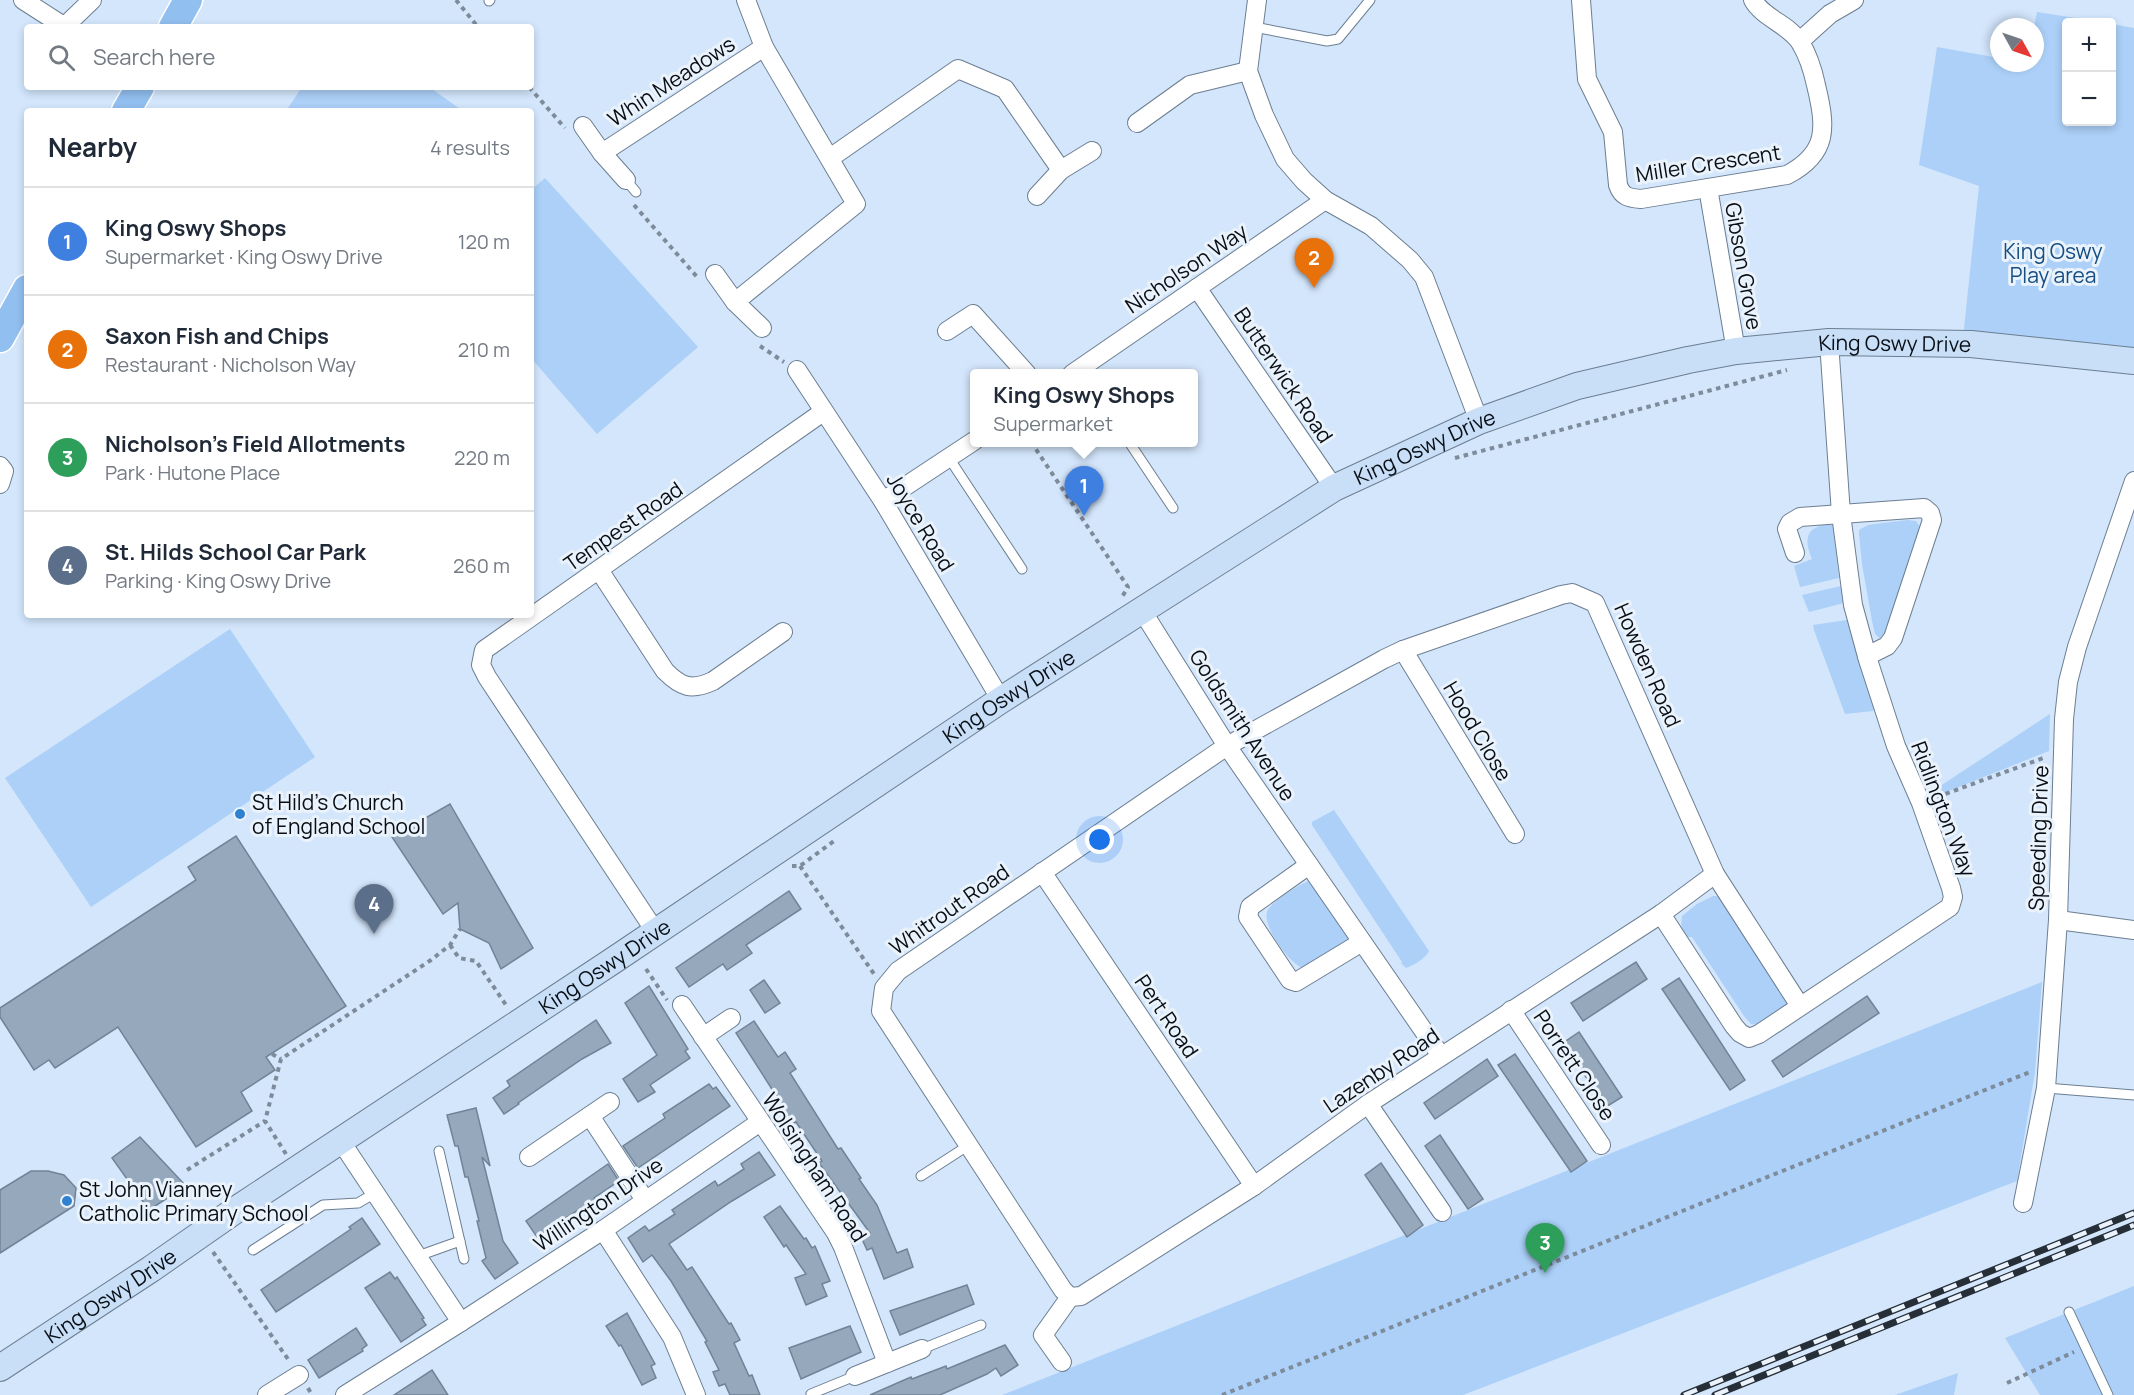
<!DOCTYPE html>
<meta charset="utf-8">
<style>
body{margin:0;font-family:Manrope,sans-serif;background:#f2f2f3;color:#1f2937}
.controls{position:absolute;right:18px;top:18px;display:grid;overflow:hidden;border-radius:6px;box-shadow:0 3px 9px #0003}
.controls button{width:54px;height:54px;display:grid;place-items:center;padding:0;border:0;border-bottom:2px solid #e0e1e3;background:#fff;color:#1f2937;font:30px sans-serif}
.compass{position:absolute;left:1990px;top:18px;width:54px;height:54px;border-radius:50%;background:#fff;box-shadow:0 3px 9px #0003;rotate:130deg}
.you{position:absolute;left:1100px;top:840px;width:21px;height:21px;margin:-15px;border:4px solid #fff;border-radius:50%;background:#1a73e8;box-shadow:0 0 0 9px #1a73e833}
.badge{display:grid;place-items:center;width:39px;height:39px;border-radius:50%;background:#3081d0;color:#fff;font-size:20px;font-weight:700}
.pin{position:absolute;translate:-50% -50px;filter:drop-shadow(0 2px 3px #0008)}
.pin::after{content:'';position:absolute;top:32px;width:21px;height:18px;background:inherit;clip-path:polygon(0 0,100% 0,50% 100%)}
.popup{position:absolute;left:970px;top:369px;width:228px;height:78px;box-sizing:border-box;display:grid;place-content:center;border-radius:6px;background:#fff;filter:drop-shadow(0 2px 4px #0005);font-size:20px;white-space:nowrap;color:#747a83}
.popup b{font-size:22px;color:#1f2937}
.popup::after{content:'';position:absolute;left:50%;top:100%;margin-left:-12px;border:12px solid transparent;border-top-color:#fff}
.list{margin:0;padding:0;list-style:none}
h2{display:flex;justify-content:space-between;align-items:center;height:78px;margin:0;padding:0 24px;font-size:26px}
h2 small{font-size:20px;font-weight:400;color:#747a83}
.list li{display:grid;grid-template-columns:39px 1fr auto;gap:18px;align-items:center;box-sizing:border-box;height:108px;padding:0 24px;border-top:2px solid #e0e1e3}
.list b{display:block;font-size:22px;white-space:nowrap}
.list p{margin:0;font-size:20px;white-space:nowrap;color:#747a83}
.list em{font-size:20px;font-style:normal;color:#747a83}
.icon{flex:none;width:33px;height:33px;fill:none;stroke:currentColor;stroke-width:2;stroke-linecap:round;stroke-linejoin:round}
.map{position:relative;flex:none;width:2134px;height:1395px;overflow:hidden}
.search{position:absolute;background:#fff;box-shadow:0 3px 9px #0003;left:24px;top:24px;width:510px;height:66px;display:flex;align-items:center;gap:15px;box-sizing:border-box;padding:0 21px;border-radius:6px;color:#747a83;font-size:22px}
.panel{position:absolute;background:#fff;box-shadow:0 3px 9px #0003;left:24px;top:108px;width:510px;height:510px;border-radius:6px}
.map>svg:first-child{display:block}
</style>
<div class="map">
<svg width="2134" height="1395" viewBox="0 0 2134 1395">
<rect width="100%" height="100%" fill="#d3e6fc"/>
<g fill="#acd0f8">
<path d="M 2037,12 L 2101,22 L 2066,22 L 2066,122 L 2112,122 L 2112,24 L 2134,28 L 2134,356 L 1963,338 L 1979,186 L 1919,165 L 1937,47 L 1999,58 L 1999,63 L 2035,63 L 2034,27 Z"/>
<path d="M 302,87 L 429,87 L 463,111 L 286,111 Z"/>
<path d="M 545,178 L 698,347 L 597,434 L 531,358 L 531,190 Z"/>
<path d="M 1907,520 L 1916,521 L 1922,529 L 1883,641 L 1875,634 L 1872,621 L 1862,564 L 1859,534 L 1859,530 L 1868,525 Z"/>
<path d="M 1823,525 L 1833,525 L 1839,578 L 1800,587 L 1794,566 L 1812,559 C 1806,544 1803,530 1823,525 Z"/>
<path d="M 1841,586 L 1844,603 L 1809,612 L 1802,595 Z"/>
<path d="M 1847,620 L 1874,709 L 1873,711 L 1845,714 L 1814,630 L 1813,625 Z"/>
<path d="M 230,629 L 315,757 L 91,907 L 5,778 Z"/>
<path d="M 2050,714 L 2049,751 L 1936,796 L 1934,790 Z"/>
<path d="M 1334,810 L 1429,951 C 1425,959 1414,965 1406,968 L 1401,963 L 1402,962 L 1312,825 L 1312,822 Z"/>
<path d="M 1309,881 L 1350,940 L 1305,969 C 1291,966 1262,926 1267,912 C 1269,903 1300,884 1309,881 Z"/>
<path d="M 1713,896 L 1719,896 L 1789,1003 L 1758,1025 L 1751,1024 L 1744,1016 L 1692,937 L 1686,937 L 1681,930 L 1682,916 L 1697,904 Z"/>
<path d="M 2042,982 L 2035,1072 L 2017,1181 L 1463,1395 L 1002,1395 Z"/>
<path d="M 2134,1286 L 2134,1395 L 2040,1395 L 2005,1338 Z"/>
<path d="M 1958,1373 L 1954,1395 L 1895,1395 Z"/>
</g>
<g fill="#96a8bc" stroke="#718397" stroke-width="1.5">
<path d="M 450,804 L 533,948 L 501,969 L 489,943 L 460,929 L 458,903 L 443,914 L 392,837 Z"/>
<path d="M 236,836 L 346,1006 L 266,1057 L 275,1070 L 241,1092 L 252,1111 L 196,1147 L 118,1027 L 55,1068 L 49,1060 L 34,1070 L 0,1017 L 0,1008 L 196,880 L 188,867 Z"/>
<path d="M 789,891 L 801,909 L 746,945 L 752,953 L 727,970 L 723,964 L 689,987 L 676,968 Z"/>
<path d="M 1636,962 L 1647,979 L 1583,1021 L 1571,1003 Z"/>
<path d="M 1679,978 L 1745,1080 L 1730,1090 L 1662,989 Z"/>
<path d="M 764,980 L 780,1003 L 765,1013 L 750,990 Z"/>
<path d="M 649,986 L 688,1049 L 685,1051 L 690,1058 L 650,1085 L 655,1092 L 638,1102 L 623,1079 L 657,1055 L 625,1003 Z"/>
<path d="M 1867,996 L 1879,1013 L 1783,1077 L 1772,1061 Z"/>
<path d="M 596,1020 L 611,1043 L 582,1059 L 518,1103 L 519,1104 L 504,1114 L 493,1098 L 510,1086 L 507,1081 Z"/>
<path d="M 754,1021 L 778,1057 L 785,1052 L 796,1069 L 790,1073 L 838,1149 L 841,1148 L 861,1178 L 859,1179 L 877,1205 L 897,1253 L 907,1249 L 913,1267 L 884,1279 L 872,1248 L 867,1250 L 861,1237 L 870,1233 L 819,1163 L 822,1161 L 796,1122 L 789,1126 L 780,1113 L 772,1100 L 777,1097 L 736,1033 Z"/>
<path d="M 1579,1032 L 1622,1097 L 1606,1107 L 1563,1043 Z"/>
<path d="M 1515,1054 L 1587,1161 L 1571,1172 L 1498,1065 Z"/>
<path d="M 1487,1059 L 1498,1076 L 1435,1119 L 1424,1103 Z"/>
<path d="M 709,1084 L 713,1089 L 716,1087 L 730,1106 L 638,1168 L 623,1146 L 665,1118 L 663,1114 Z"/>
<path d="M 476,1108 L 490,1166 L 482,1157 L 503,1241 L 518,1263 L 495,1279 L 482,1261 L 486,1258 L 477,1221 L 479,1221 L 468,1177 L 465,1177 L 458,1146 L 455,1146 L 447,1115 Z"/>
<path d="M 1440,1135 L 1483,1199 L 1468,1209 L 1425,1146 Z"/>
<path d="M 140,1137 L 186,1186 L 149,1210 L 112,1158 Z"/>
<path d="M 759,1152 L 775,1175 L 732,1201 L 669,1244 L 687,1270 L 692,1267 L 729,1324 L 731,1323 L 740,1340 L 734,1343 L 749,1376 L 752,1375 L 760,1395 L 730,1395 L 725,1384 L 719,1386 L 713,1372 L 719,1370 L 705,1342 L 707,1341 L 671,1281 L 652,1255 L 643,1262 L 628,1238 L 645,1226 L 649,1231 L 675,1214 L 672,1210 L 715,1181 L 718,1186 L 744,1169 L 741,1164 Z"/>
<path d="M 1381,1163 L 1423,1225 L 1407,1237 L 1365,1175 Z"/>
<path d="M 608,1164 L 619,1181 L 594,1198 L 598,1204 L 585,1213 L 581,1208 L 537,1237 L 526,1221 Z"/>
<path d="M 31,1171 L 48,1171 L 64,1175 L 76,1188 L 74,1206 L 0,1253 L 0,1190 Z"/>
<path d="M 780,1206 L 804,1239 L 806,1238 L 812,1248 L 815,1246 L 830,1281 L 822,1284 L 827,1296 L 806,1305 L 795,1278 L 806,1274 L 786,1245 L 784,1247 L 764,1217 Z"/>
<path d="M 362,1218 L 380,1244 L 276,1312 L 261,1290 L 351,1229 L 349,1227 Z"/>
<path d="M 390,1272 L 395,1279 L 397,1277 L 424,1318 L 422,1319 L 426,1325 L 401,1342 L 365,1288 Z"/>
<path d="M 967,1285 L 974,1304 L 900,1335 L 890,1311 Z"/>
<path d="M 627,1313 L 655,1364 L 651,1366 L 656,1378 L 642,1385 L 621,1345 L 619,1346 L 606,1326 Z"/>
<path d="M 850,1326 L 861,1352 L 801,1379 L 789,1348 Z"/>
<path d="M 356,1328 L 367,1345 L 362,1349 L 363,1351 L 319,1378 L 308,1360 Z"/>
<path d="M 1005,1345 L 1018,1365 L 1001,1376 L 996,1368 L 987,1374 L 940,1395 L 870,1395 L 911,1377 L 912,1379 L 946,1366 L 947,1369 Z"/>
<path d="M 432,1370 L 448,1395 L 394,1395 Z"/>
</g>
<g fill="none" stroke-linecap="round" stroke-linejoin="round">
<g stroke="#6c7e91" stroke-width="11">
<g id="lane">
<path d="M 489,1 L 490,0"/>
<path d="M 1254,27 L 1327,41 L 1338,39 L 1370,0"/>
<path d="M 626,180 L 636,192"/>
<path d="M 1129,442 L 1173,508"/>
<path d="M 949,458 L 1022,569"/>
<path d="M 2046,1088 L 2134,1095"/>
<path d="M 439,1151 L 464,1259"/>
<path d="M 921,1176 L 969,1145"/>
<path d="M 253,1250 L 323,1205 L 358,1203 L 375,1193"/>
<path d="M 418,1256 L 460,1241"/>
<path d="M 2069,1312 L 2108,1395"/>
<path d="M 922,1349 L 981,1325"/>
<path d="M 811,1394 L 855,1376"/>
</g>
</g>
<g stroke="#6c7e91" stroke-width="20">
<g id="street">
<path d="M 23,0 L 65,27"/>
<path d="M 1257,0 L 1248,71 L 1264,115 L 1285,159 L 1304,181 L 1325,200 L 1371,226 L 1410,260 L 1424,277 L 1479,421"/>
<path d="M 1581,0 L 1587,79 L 1613,132 L 1618,185 C 1622,197 1629,198 1641,199 L 1787,175 C 1829,153 1826,127 1816,85 C 1813,71 1808,55 1800,42 C 1788,24 1763,18 1753,0"/>
<path d="M 64,27 L 92,0"/>
<path d="M 1800,41 L 1830,14 L 1854,0"/>
<path d="M 1137,123 L 1190,85 L 1248,71"/>
<path d="M 583,126 L 602,153 L 626,180"/>
<path d="M 602,153 L 764,47"/>
<path d="M 830,158 L 958,69 L 1005,89 L 1061,170"/>
<path d="M 1708,188 L 1736,351"/>
<path d="M 1037,196 L 1061,170 L 1092,151"/>
<path d="M 715,274 L 735,302 L 762,328"/>
<path d="M 1197,288 L 1334,488"/>
<path d="M 735,302 L 856,204 L 764,47 L 746,0"/>
<path d="M 947,331 L 973,314 L 1027,374"/>
<path d="M 797,370 L 883,501 L 1001,700"/>
<path d="M 1072,374 L 1325,200"/>
<path d="M 0,466 L 4,471 L 0,484"/>
<path d="M 883,501 L 974,441"/>
<path d="M 1795,553 L 1787,529 L 1790,523 L 1800,517 L 1924,508 L 1930,513 L 1932,520 L 1893,638 L 1887,646 L 1867,656"/>
<path d="M 599,570 L 665,671 C 681,687 691,691 713,681 L 783,632"/>
<path d="M 1141,609 L 1227,746 L 1441,1056"/>
<path d="M 1403,650 L 1515,834"/>
<path d="M 1309,865 L 1250,907 L 1248,917 L 1290,980 L 1296,982 L 1362,942"/>
<path d="M 1042,872 L 1254,1186"/>
<path d="M 1661,914 L 1734,1026 L 1740,1033 L 1749,1038 L 1759,1034 L 1950,907 L 1953,897 L 1951,888 L 1921,803 L 1896,746 L 1868,660 L 1853,605 L 1841,514 L 1829,342"/>
<path d="M 2058,920 L 2134,930"/>
<path d="M 655,931 L 487,677 L 481,665 L 484,650 L 823,412"/>
<path d="M 682,1005 L 836,1233 L 843,1247 L 887,1363"/>
<path d="M 1511,1010 L 1601,1145"/>
<path d="M 703,1037 L 731,1018"/>
<path d="M 1368,1104 L 1442,1212"/>
<path d="M 590,1116 L 645,1200"/>
<path d="M 340,1140 L 461,1322"/>
<path d="M 529,1157 L 610,1102"/>
<path d="M 2023,1203 L 2046,1088 L 2058,920 L 2064,719 L 2068,682 L 2077,647 L 2134,481"/>
<path d="M 603,1230 L 672,1337 L 696,1395"/>
<path d="M 1070,1297 L 1063,1290 L 881,1011 L 884,988 L 898,971 L 1227,746 L 1384,659 L 1403,650 L 1561,595 L 1572,593 L 1595,603 L 1715,874 L 1800,1006"/>
<path d="M 1070,1297 L 1081,1296 L 1254,1186 L 1368,1104 L 1661,914 L 1715,874"/>
<path d="M 1062,1362 L 1043,1335 L 1070,1297"/>
<path d="M 855,1376 L 922,1349"/>
<path d="M 267,1395 L 299,1375"/>
<path d="M 345,1395 L 461,1322 L 603,1230 L 760,1122"/>
</g>
</g>
<g stroke="#6c7e91" stroke-width="28">
<g id="secondary">
<path id="s1" d="M 0,1368 L 151,1269 L 237,1209 L 614,960 L 1001,700 L 1334,488 L 1479,421 L 1577,386 L 1688,360 L 1736,351 L 1829,342 L 1971,344 L 2134,361"/>
</g>
</g>
<g stroke="#fff" stroke-width="31">
<g id="primary">
<path d="M 173,27 L 188,0"/>
<path d="M 126,111 L 140,87"/>
<path d="M 0,338 L 27,289"/>
</g>
</g>
<g stroke="#7d8b9a" stroke-width="4" stroke-dasharray="4.5 4.5" stroke-linecap="butt">
<path d="M 456,0 L 478,27"/>
<path d="M 529,87 L 565,128"/>
<path d="M 634,205 L 698,278"/>
<path d="M 760,346 L 784,362"/>
<path d="M 1031,442 L 1128,587 L 1122,597"/>
<path d="M 1455,458 L 1787,370"/>
<path d="M 1937,797 L 2046,757"/>
<path d="M 792,866 L 800,866 L 834,841"/>
<path d="M 800,866 L 874,974"/>
<path d="M 450,945 L 459,958 L 476,961 L 506,1005"/>
<path d="M 646,969 L 667,1000"/>
<path d="M 272,1054 L 281,1059"/>
<path d="M 286,1154 L 265,1121 L 281,1059 L 431,960 L 450,945 L 460,929"/>
<path d="M 187,1170 L 265,1121"/>
<path d="M 213,1252 L 290,1362"/>
<path d="M 2007,1383 L 2074,1352"/>
<path d="M 308,1388 L 312,1395"/>
<path d="M 1222,1395 L 2030,1072"/>
</g>
<use href="#lane" stroke="#fff" stroke-width="9"/>
<use href="#street" stroke="#fff" stroke-width="18"/>
<use href="#secondary" stroke="#c8dff7" stroke-width="26"/>
<use href="#primary" stroke="#91bfef" stroke-width="28"/>
<g stroke="#262e37" stroke-width="7">
<g id="rail">
<path d="M 1684,1395 L 2134,1213"/>
<path d="M 1715,1395 L 2134,1225"/>
</g>
</g>
<use href="#rail" stroke="#eaf2fb" stroke-width="4.5" stroke-dasharray="14" stroke-linecap="butt"/>
</g>
<g fill="#3081d0" stroke="#eaf2fb" stroke-width="2">
<circle cx="240" cy="814" r="6"/>
<circle cx="67" cy="1201" r="6"/>
</g>
<g text-anchor="middle" dominant-baseline="central" stroke-width="6" stroke-linejoin="round" paint-order="stroke">
<g font-size="21" fill="#080e15" stroke="#eaf2fb">
<text transform="translate(671 81) rotate(-33)">Whin Meadows</text>
<text transform="translate(1708 163) rotate(-9)">Miller Crescent</text>
<text transform="translate(1744 266) rotate(80)">Gibson Grove</text>
<text transform="translate(1186 268) rotate(-34)">Nicholson Way</text>
<text stroke="none"><textPath href="#s1" startOffset="2184">King Oswy Drive</textPath></text>
<text transform="translate(1284 375) rotate(56)">Butterwick Road</text>
<text stroke="none"><textPath href="#s1" startOffset="1698">King Oswy Drive</textPath></text>
<text transform="translate(921 522) rotate(59)">Joyce Road</text>
<text transform="translate(623 526) rotate(-35)">Tempest Road</text>
<text transform="translate(1648 665) rotate(66)">Howden Road</text>
<text stroke="none"><textPath href="#s1" startOffset="1212">King Oswy Drive</textPath></text>
<text transform="translate(1243 725) rotate(57)">Goldsmith Avenue</text>
<text transform="translate(1478 731) rotate(59)">Hood Close</text>
<text transform="translate(1944 809) rotate(69)">Ridlington Way</text>
<text transform="translate(2038 838) rotate(-88)">Speeding Drive</text>
<text transform="translate(949 909) rotate(-35)">Whitrout Road</text>
<text stroke="none"><textPath href="#s1" startOffset="726">King Oswy Drive</textPath></text>
<text transform="translate(1167 1016) rotate(56)">Pert Road</text>
<text transform="translate(1575 1065) rotate(56)">Porrett Close</text>
<text transform="translate(1381 1070) rotate(-34)">Lazenby Road</text>
<text transform="translate(815 1167) rotate(57)">Wolsingham Road</text>
<text transform="translate(598 1204) rotate(-34)">Willington Drive</text>
<text stroke="none"><textPath href="#s1" startOffset="132">King Oswy Drive</textPath></text>
</g>
<g font-size="21" fill="#164e83" stroke="#eaf2fb">
<text x="2053" y="251">King Oswy<tspan x="2053" dy="24">Play area</tspan></text>
</g>
<g font-size="21" fill="#080e15" stroke="#eaf2fb" text-anchor="start">
<text x="252" y="802">St Hild's Church<tspan x="252" dy="24">of England School</tspan></text>
<text x="79" y="1189">St John Vianney<tspan x="79" dy="24">Catholic Primary School</tspan></text>
</g>
</g>
</svg>
<div class="controls">
<button>+</button>
<button>−</button>
</div>
<svg class="compass" viewBox="-18 -18 36 36"><path d="M0-13l5 13h-10z" fill="#e53935"/><path d="M0 13l5-13h-10z" fill="#747a83"/></svg>
<div class="you"></div>
<div class="pin badge" style="left:1084px;top:516px;background:#3f7fe0">1</div>
<div class="popup"><b>King Oswy Shops</b>Supermarket</div>
<div class="pin badge" style="left:1314px;top:288px;background:#e8710a">2</div>
<div class="pin badge" style="left:1545px;top:1273px;background:#2e9e5b">3</div>
<div class="pin badge" style="left:374px;top:934px;background:#5c6f8a">4</div>
<div class="search"><svg class="icon" aria-label="search" viewBox="0 0 24 24"><circle cx="10" cy="10" r="6"/><path d="M15 15l6 6"/></svg>Search here</div>
<section class="panel">
<h2>Nearby<small>4 results</small></h2>
<ul class="list">
<li><span class="badge" style="background:#3f7fe0">1</span><div><b>King Oswy Shops</b><p>Supermarket · King Oswy Drive</p></div><em>120 m</em></li>
<li><span class="badge" style="background:#e8710a">2</span><div><b>Saxon Fish and Chips</b><p>Restaurant · Nicholson Way</p></div><em>210 m</em></li>
<li><span class="badge" style="background:#2e9e5b">3</span><div><b>Nicholson's Field Allotments</b><p>Park · Hutone Place</p></div><em>220 m</em></li>
<li><span class="badge" style="background:#5c6f8a">4</span><div><b>St. Hilds School Car Park</b><p>Parking · King Oswy Drive</p></div><em>260 m</em></li>
</ul>
</section>
</div>
